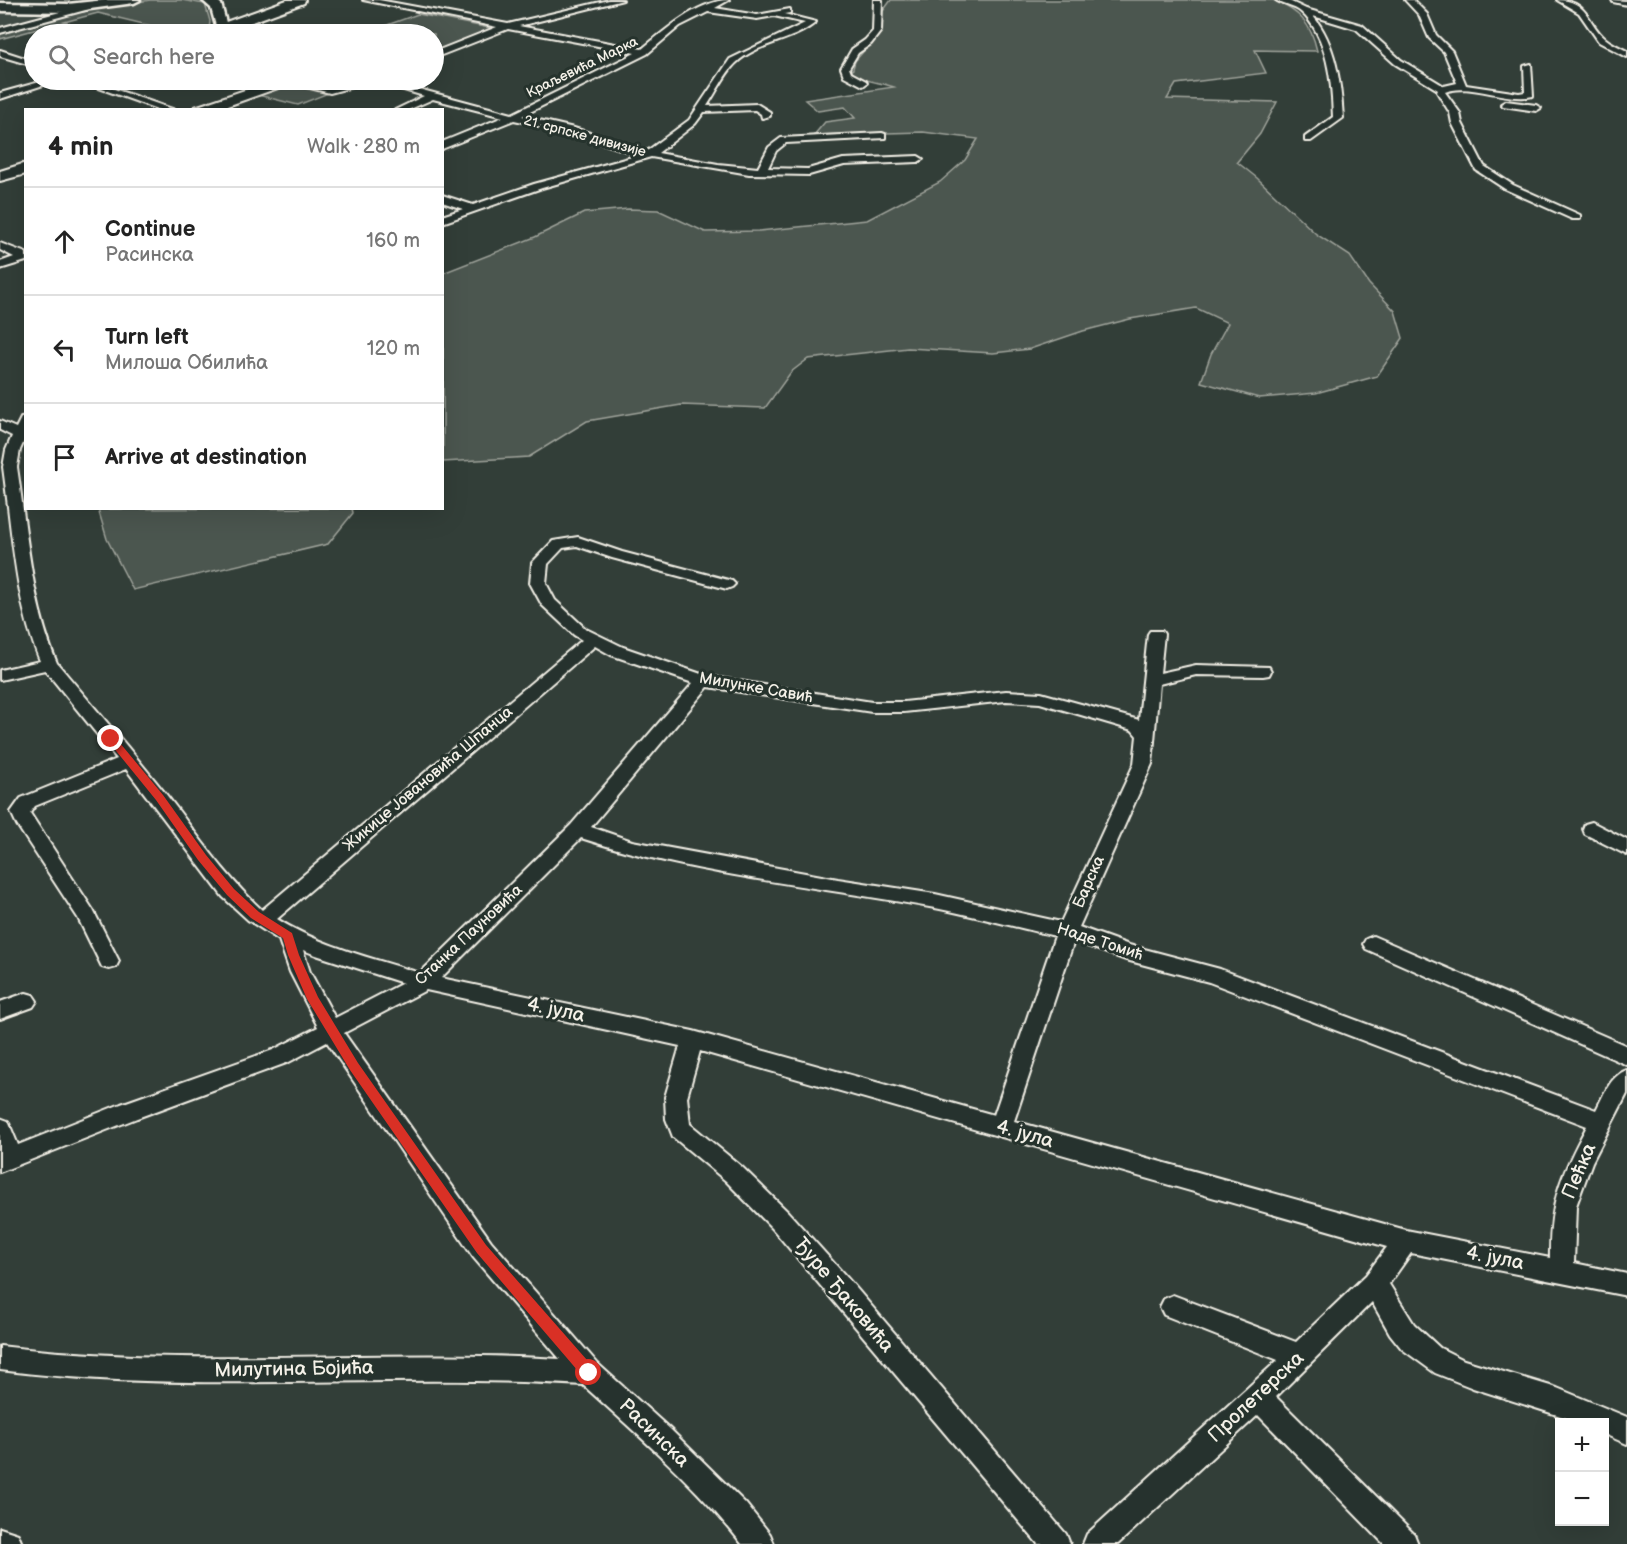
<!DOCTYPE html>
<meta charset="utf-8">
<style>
body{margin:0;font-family:"Balsamiq Sans",sans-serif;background:#f6f6f6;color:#222}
.controls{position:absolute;right:18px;bottom:18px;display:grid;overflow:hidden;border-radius:0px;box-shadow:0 6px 24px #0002}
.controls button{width:54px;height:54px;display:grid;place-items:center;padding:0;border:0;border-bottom:2px solid #e0e0e0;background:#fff;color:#222;font:30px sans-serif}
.stop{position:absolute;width:18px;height:18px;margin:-14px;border:4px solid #d93025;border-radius:50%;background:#fff}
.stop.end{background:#d93025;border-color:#fff;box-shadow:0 2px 6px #0008}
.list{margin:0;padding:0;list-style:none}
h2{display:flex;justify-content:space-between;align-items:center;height:78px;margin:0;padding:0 24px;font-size:26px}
h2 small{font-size:20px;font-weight:400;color:#767676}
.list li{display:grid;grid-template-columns:39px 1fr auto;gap:18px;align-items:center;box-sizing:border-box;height:108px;padding:0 24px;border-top:2px solid #e0e0e0}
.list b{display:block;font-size:22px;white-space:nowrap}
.list p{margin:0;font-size:20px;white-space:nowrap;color:#767676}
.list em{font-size:20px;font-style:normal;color:#767676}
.icon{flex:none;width:33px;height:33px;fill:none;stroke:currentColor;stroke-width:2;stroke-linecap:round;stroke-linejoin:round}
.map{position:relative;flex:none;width:1627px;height:1544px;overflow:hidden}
.search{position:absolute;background:#fff;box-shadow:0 6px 24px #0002;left:24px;top:24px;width:420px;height:66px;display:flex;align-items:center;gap:15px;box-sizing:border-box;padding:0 21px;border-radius:33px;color:#767676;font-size:22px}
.panel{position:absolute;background:#fff;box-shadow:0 6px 24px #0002;left:24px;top:108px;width:420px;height:402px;border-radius:0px}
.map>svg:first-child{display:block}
</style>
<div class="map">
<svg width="1627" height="1544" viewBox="0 0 1627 1544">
<rect width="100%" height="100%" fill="#323e38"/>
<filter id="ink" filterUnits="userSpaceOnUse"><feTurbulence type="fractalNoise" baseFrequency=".0167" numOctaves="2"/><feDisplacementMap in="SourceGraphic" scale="12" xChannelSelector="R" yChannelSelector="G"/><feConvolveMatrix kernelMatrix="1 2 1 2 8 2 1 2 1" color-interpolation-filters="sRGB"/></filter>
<g filter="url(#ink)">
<path fill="#404b44" d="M 0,11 L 30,12 L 37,17 L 0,29 Z"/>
<g fill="#4c564f" stroke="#a0a49c" stroke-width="1.5">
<path d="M 150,0 L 182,0 L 205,4 L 210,21 L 209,30 L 200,34 L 185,34 L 98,13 L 0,39 L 0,32 L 86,10 Z"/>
<path d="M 891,0 L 1273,0 C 1299,11 1311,23 1317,51 L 1255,50 L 1266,73 L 1176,84 L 1167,99 L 1277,102 L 1260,134 L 1237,162 L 1257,178 L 1316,234 L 1350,256 L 1369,284 L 1395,311 L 1403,338 L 1377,376 L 1316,393 L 1259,398 L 1201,382 L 1211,354 L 1228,323 L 1196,308 L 1130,319 L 1083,331 L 1030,349 L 993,353 L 908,348 L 808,359 L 791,372 L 765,408 L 681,405 L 587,421 L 529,457 L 443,462 L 443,273 L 535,237 L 584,213 L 628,209 L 658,210 L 705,232 L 759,231 L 867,220 L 940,182 L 965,160 L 978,139 L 923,132 L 814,135 L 825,122 L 855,118 L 845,107 L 818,111 L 805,100 L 894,87 C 881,82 861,82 852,72 L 855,61 L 882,30 L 883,11 Z"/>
<path d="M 418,14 L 495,29 L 434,53 L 434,34 L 362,34 Z"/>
<path d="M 291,82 L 331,92 L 298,105 L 258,95 Z"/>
<path d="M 352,508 L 353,513 L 328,544 L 133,590 L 107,539 L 98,509 Z"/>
</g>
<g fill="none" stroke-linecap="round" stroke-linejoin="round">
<g stroke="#f4f1e8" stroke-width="4">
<g id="minor">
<path d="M 363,0 L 379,0 L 508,24 L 609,0 L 623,0 L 519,26 L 642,49 C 664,31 699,0 729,0 L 715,8 L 757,15 L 790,9 L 790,13 L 784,14 L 816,22 C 794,42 758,42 736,63 C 725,73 716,93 707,106 L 757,104 L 770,112 L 770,116 L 762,118 L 761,114 L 755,110 L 704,112 L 695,124 L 658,153 L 718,164 L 758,168 L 769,147 L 781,138 L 882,133 L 885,134 L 885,138 L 786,143 L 776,151 L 768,168 L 808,169 L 843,159 L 918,156 L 923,159 L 918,162 L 844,165 L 809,175 L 749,174 L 651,157 L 542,188 L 442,223 L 442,216 L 463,209 L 442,202 L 442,195 L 473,205 L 534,184 L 639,155 L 568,132 L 514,120 L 442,149 L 442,142 L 503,117 L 433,99 L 408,110 L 395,110 L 424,96 L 374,81 L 330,93 L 298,85 L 298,81 L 330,87 L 361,80 L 385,80 L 512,114 L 635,53 L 508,29 L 434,58 L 434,52 L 497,27 ZM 708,12 L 757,19 L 774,16 L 805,23 L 730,59 L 689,120 L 647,151 L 574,128 L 522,116 L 647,54 L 680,26 Z"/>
<path d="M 874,0 L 882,0 L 881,31 L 871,44 L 858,53 L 849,68 L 851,73 L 866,81 L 867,83 L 863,86 L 844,76 L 841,68 L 852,49 L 865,40 L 873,31 Z"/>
<path d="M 1276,0 L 1287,0 L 1306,9 L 1362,25 L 1401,60 L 1444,86 L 1457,83 L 1444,52 L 1429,38 L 1419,15 L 1405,0 L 1413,0 L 1427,14 L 1436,35 L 1452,51 L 1466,85 L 1519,93 L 1525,92 L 1524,66 L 1531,64 L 1533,96 C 1505,102 1469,82 1445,92 L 1460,113 L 1462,123 L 1484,166 L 1513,185 L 1580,215 L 1580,219 L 1572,219 L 1505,189 L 1476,170 L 1452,123 L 1450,113 L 1437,92 L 1438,90 L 1395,64 L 1356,29 L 1313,16 C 1336,43 1341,84 1343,118 L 1311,141 L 1305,141 L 1305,137 L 1333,117 C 1332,84 1328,36 1301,12 C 1294,6 1283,5 1276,0 Z"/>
<path d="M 1557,0 C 1589,0 1587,24 1606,39 C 1612,44 1620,47 1627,51 L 1627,57 L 1599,42 L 1579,13 Z"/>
<path d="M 1612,0 L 1627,1 L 1627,5 L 1613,2 Z"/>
<path d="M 90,4 L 94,6 L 93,8 L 0,33 L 0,28 Z"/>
<path d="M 222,28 L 225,28 L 225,32 L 201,34 Z"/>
<path d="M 0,50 L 34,61 L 34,66 L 0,56 Z"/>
<path d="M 47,80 L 59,80 L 0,99 L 0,93 Z"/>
<path d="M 77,80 L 88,80 L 175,110 L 160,110 Z"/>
<path d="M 1506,101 L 1536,105 L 1541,108 L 1536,111 L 1503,106 L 1501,104 Z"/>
<path d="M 0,243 L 26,253 L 26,261 L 0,269 L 0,262 L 14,257 L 0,250 Z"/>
<path d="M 26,417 L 26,437 L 20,450 L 17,467 C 27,532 31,602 57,663 C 93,706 130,749 165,793 C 197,834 224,875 262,910 L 582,640 L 574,635 L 542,605 L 530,583 L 532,563 L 553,541 L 578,537 L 622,552 L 732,581 L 735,584 L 732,587 L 727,589 L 612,558 L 577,546 L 563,548 L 548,564 L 546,583 L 555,600 L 586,629 L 623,647 L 707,676 L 872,702 L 904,702 L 1006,691 L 1041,693 L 1139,720 L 1148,634 L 1150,631 L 1162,631 L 1164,634 L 1160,673 L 1196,665 L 1269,667 L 1271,671 L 1269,675 L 1263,676 L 1196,675 L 1159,684 L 1152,764 L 1079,927 L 1129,945 L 1220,969 L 1596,1110 C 1604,1095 1610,1076 1627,1070 L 1627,1094 L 1592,1162 L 1576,1206 L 1574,1263 L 1627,1274 L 1627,1296 L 1411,1253 L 1389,1284 L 1414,1324 L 1440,1348 L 1464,1360 L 1557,1388 L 1627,1417 L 1627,1444 L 1604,1434 L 1604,1422 L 1579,1422 L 1473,1388 L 1435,1373 L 1402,1349 L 1390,1334 L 1372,1302 L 1276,1397 L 1414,1534 L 1418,1544 L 1384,1544 L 1258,1415 L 1118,1544 L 1083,1544 L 1087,1534 L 1278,1360 L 1164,1315 L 1160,1307 L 1164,1299 L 1173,1295 L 1296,1342 L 1366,1275 L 1387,1247 L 700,1051 L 687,1097 L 690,1124 L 742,1167 L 788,1212 L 851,1282 L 1066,1534 L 1070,1544 L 1038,1544 L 772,1228 L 726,1181 L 673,1137 L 666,1119 L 665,1097 L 680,1046 L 426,990 L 344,1033 L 491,1241 L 598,1364 L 670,1429 L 746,1504 L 770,1534 L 774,1544 L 742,1544 C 696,1485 638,1435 583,1385 C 389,1372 194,1395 0,1370 L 0,1346 C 186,1369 373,1348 560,1359 L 473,1257 L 327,1042 L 289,1062 L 137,1118 L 0,1172 L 0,1118 L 8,1121 L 18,1145 L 121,1104 L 273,1050 L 318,1027 L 290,972 L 279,940 L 248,920 L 223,897 L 126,769 L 35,806 L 30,813 L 93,910 L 119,961 L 116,967 L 109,969 L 102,967 L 78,918 L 17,825 L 11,812 L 21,798 L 117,759 L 45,670 L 0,680 L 0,670 L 40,661 C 15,601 12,531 3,467 L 6,450 L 12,436 L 0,430 L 0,421 L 16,428 L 21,418 ZM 595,646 L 611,655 L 693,683 L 571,825 L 420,973 C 372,958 320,946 277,919 ZM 708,687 L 872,712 L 904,712 L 1006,701 L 1040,703 L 1132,730 L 1137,736 L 1134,764 L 1061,922 L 935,894 L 838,879 L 632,841 L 591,827 ZM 581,838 C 696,876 817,886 935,908 C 975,916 1015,927 1055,936 L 994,1115 L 693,1031 L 441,978 ZM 1074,941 L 1126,960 L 1209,982 L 1587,1126 C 1561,1174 1549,1203 1550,1258 L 1406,1230 L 1014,1121 ZM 303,950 L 316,955 L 403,983 L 335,1018 L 310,972 Z"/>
<path d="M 1592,822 L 1627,840 L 1627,855 L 1585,834 L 1583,829 L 1585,824 Z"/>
<path d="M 1373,936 L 1627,1046 L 1627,1065 L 1366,949 L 1363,944 L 1366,939 Z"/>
<path d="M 26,993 L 33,995 L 37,1001 L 33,1007 L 0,1019 L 0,1002 Z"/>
<path d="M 0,1528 L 18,1534 L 22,1544 L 0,1544 Z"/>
</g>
</g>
<g stroke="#f4f1e8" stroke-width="5">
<g id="secondary">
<path d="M 105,0 L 140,0 L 134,3 L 68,12 L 0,11 L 0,3 L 68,4 Z"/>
<path d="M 202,0 L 216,0 L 221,4 L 228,30 L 226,33 L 218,33 L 211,8 Z"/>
</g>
</g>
<g stroke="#f4f1e8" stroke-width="4">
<g id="primary">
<path d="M 287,0 L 305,0 L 304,3 L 233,29 L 229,31 L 230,34 L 218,34 L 215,30 L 223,23 Z"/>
<path d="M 274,80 L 294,80 L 292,83 L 216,110 L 193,110 L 195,107 Z"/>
<path d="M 26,163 L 26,174 L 0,181 L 0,171 Z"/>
</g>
</g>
<use href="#minor" fill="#26332d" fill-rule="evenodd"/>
<use href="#secondary" fill="#26332d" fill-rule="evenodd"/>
<use href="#primary" fill="#26332d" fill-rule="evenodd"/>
</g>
</g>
<path fill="#d93025" d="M 111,736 L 115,737 L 163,795 L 206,855 L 234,889 L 259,912 L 292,933 L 299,955 L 318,997 L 358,1063 L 486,1245 L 594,1368 L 596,1373 L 594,1378 L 589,1380 L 584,1378 L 477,1253 L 350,1070 L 307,999 L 288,955 L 283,938 L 251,918 L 227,895 L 198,860 L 156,800 L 108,741 L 107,739 Z"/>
<g text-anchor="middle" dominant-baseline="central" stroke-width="6" stroke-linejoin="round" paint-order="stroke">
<g font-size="14" fill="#f4f1e8" stroke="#26332d">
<text transform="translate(582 67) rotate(-26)">Краљевића Марка</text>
<text transform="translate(585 136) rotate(15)">21. српске дивизије</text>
</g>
<g font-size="16" fill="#f4f1e8" stroke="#26332d">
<text transform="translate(756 688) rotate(10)">Милунке Савић</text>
<text transform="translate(428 779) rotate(-40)">Жикице Јовановића Шпанца</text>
<text transform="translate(1089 882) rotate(-66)">Барска</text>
<text transform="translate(469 935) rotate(-43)">Станка Пауновића</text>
<text transform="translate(1100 942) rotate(18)">Наде Томић</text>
</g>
<g font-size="20" fill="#f4f1e8" stroke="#26332d">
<text transform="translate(556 1010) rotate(12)">4. јула</text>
<text transform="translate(1025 1134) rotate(16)">4. јула</text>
<text transform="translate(1579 1171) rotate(-67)">Пећка</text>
<text transform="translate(1495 1258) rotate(11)">4. јула</text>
<text transform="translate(844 1295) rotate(50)">Ђуре Ђаковића</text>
<text transform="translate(294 1369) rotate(-1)">Милутина Бојића</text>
<text transform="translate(1256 1397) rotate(-43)">Пролетерска</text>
<text transform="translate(654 1433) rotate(44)">Расинска</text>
</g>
</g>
</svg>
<div class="controls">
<button>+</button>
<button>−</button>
</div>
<div class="stop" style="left:589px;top:1373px"></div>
<div class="stop end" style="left:111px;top:739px"></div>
<div class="search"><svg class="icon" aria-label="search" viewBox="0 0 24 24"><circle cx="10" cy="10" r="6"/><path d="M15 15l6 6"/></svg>Search here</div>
<section class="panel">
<h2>4 min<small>Walk · 280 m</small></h2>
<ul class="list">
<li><svg class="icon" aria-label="ahead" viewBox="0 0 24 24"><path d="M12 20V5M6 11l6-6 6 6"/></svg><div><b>Continue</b><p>Расинска</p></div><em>160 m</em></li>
<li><svg class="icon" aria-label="left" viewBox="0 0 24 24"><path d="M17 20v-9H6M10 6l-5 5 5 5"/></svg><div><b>Turn left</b><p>Милоша Обилића</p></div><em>120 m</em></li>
<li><svg class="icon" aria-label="arrive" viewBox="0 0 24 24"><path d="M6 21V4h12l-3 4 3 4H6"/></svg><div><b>Arrive at destination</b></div></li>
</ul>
</section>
</div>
